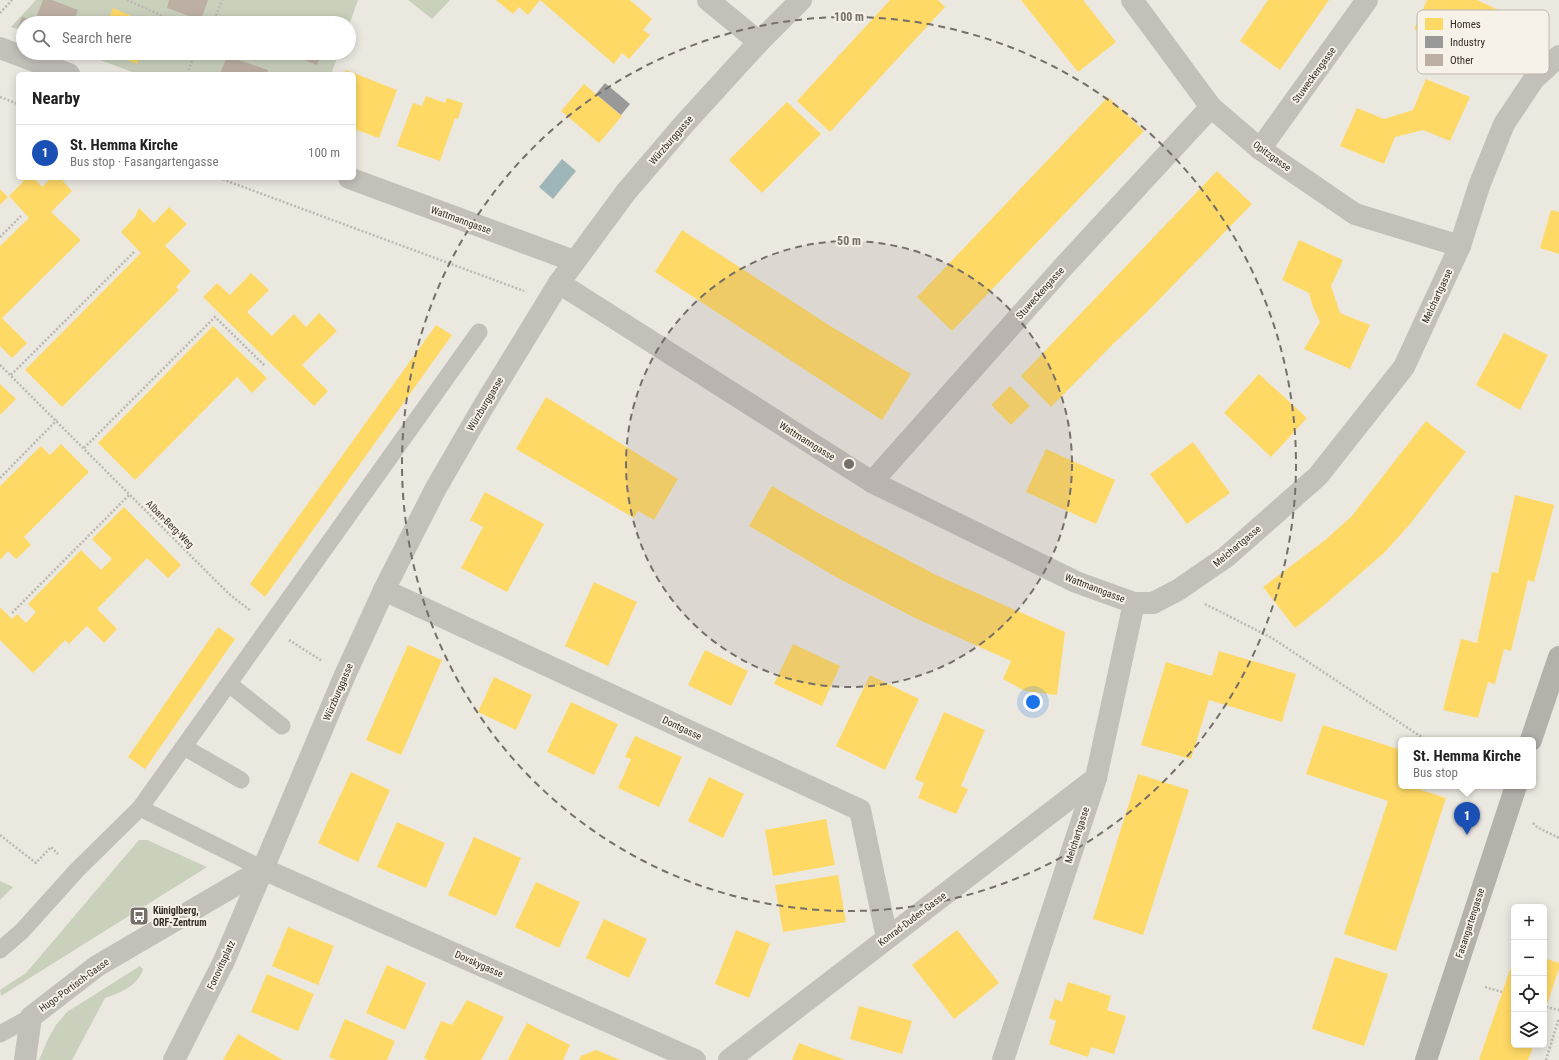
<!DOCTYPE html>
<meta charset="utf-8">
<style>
body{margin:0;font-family:"Roboto Condensed",sans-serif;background:#f6f6f6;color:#222}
.controls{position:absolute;right:12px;bottom:12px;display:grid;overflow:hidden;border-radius:6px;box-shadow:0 2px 10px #0003}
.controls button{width:36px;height:36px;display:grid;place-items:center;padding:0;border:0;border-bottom:1px solid #e0e0e0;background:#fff;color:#222;font:20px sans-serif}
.you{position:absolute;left:1033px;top:702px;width:14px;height:14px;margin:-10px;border:3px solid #fff;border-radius:50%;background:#1a73e8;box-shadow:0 0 0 6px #1a73e833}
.badge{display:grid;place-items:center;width:26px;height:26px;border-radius:50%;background:#2563eb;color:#fff;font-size:13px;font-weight:700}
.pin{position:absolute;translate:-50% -33px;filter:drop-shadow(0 1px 2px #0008)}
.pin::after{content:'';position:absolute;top:21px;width:14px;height:12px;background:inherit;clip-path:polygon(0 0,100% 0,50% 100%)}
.popup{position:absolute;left:1398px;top:737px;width:138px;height:52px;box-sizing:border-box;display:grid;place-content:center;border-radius:6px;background:#fff;filter:drop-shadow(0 1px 3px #0005);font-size:13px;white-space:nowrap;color:#767676}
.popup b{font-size:15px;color:#222}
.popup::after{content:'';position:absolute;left:50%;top:100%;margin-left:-8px;border:8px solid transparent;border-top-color:#fff}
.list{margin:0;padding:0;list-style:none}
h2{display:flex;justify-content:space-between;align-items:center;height:52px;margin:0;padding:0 16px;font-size:17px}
h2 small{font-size:13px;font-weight:400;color:#767676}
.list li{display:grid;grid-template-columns:26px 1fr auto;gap:12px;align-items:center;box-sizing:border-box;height:56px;padding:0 16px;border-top:1px solid #e0e0e0}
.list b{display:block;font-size:15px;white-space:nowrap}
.list p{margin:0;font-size:13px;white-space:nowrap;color:#767676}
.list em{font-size:13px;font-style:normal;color:#767676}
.icon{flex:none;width:22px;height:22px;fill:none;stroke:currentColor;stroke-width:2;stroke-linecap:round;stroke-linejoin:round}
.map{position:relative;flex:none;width:1559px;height:1060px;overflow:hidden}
.search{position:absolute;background:#fff;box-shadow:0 2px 10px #0003;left:16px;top:16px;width:340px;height:44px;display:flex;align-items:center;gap:10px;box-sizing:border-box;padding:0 14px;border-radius:22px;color:#767676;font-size:15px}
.panel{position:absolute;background:#fff;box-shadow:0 2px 10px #0003;left:16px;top:72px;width:340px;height:108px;border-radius:6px}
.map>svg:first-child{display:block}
</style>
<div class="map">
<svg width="1559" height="1060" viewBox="0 0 1559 1060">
<rect width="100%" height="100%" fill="#ebe8e0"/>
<g fill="#c9d0bc">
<path d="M 36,0 L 358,0 L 349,25 L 349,23 L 23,23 L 23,31 L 11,27 Z"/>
<path d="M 408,0 L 450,0 L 432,19 Z"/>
<path d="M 81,53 L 339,53 L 331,74 L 138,74 Z"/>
<path d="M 139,840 L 147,840 L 207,867 L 1,996 L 0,990 L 26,973 Z"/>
<path d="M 0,881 L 13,887 L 0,900 Z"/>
<path d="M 140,966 L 143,969 C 138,986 120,993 105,998 L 72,1060 L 39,1060 L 48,1039 L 56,1025 L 67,1012 Z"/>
</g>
<path fill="#9fb6b9" d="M 562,159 L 576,171 L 553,199 L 539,187 Z"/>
<g fill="#ffd966">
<path d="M 496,0 L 630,0 L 652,19 L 643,30 L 650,35 L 629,59 L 622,53 L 614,64 L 540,0 L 528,15 L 519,7 L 513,14 Z"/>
<path d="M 890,0 L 938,0 L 945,7 L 830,132 L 797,101 Z"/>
<path d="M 1021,0 L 1083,0 L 1116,42 L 1078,72 Z"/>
<path d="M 1268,0 L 1329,0 L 1280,70 L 1240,41 Z"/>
<path d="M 1427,0 L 1477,0 L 1518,19 L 1496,68 L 1414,29 Z"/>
<path d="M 113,8 L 136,18 L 134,23 L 107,23 Z"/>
<path d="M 110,53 L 141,53 L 137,64 Z"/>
<path d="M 346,70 L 397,90 L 379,138 L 354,129 L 354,74 L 345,74 Z"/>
<path d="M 1426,79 L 1470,97 L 1450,141 L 1423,130 L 1395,137 L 1384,164 L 1340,146 L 1357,108 L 1384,119 L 1413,110 Z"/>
<path d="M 584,84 L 622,116 L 599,143 L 561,111 Z"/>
<path d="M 426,96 L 445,103 L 447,98 L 463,103 L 458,119 L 455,118 L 440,161 L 397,146 L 413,103 L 422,106 Z"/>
<path d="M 1108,97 L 1144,131 L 952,331 L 917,297 Z"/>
<path d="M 787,102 L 821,134 L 762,193 L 729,160 Z"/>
<path d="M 1217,171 L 1252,204 L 1146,313 L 1114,343 L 1051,407 L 1021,376 Z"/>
<path d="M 24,178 L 34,178 L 42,187 L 51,178 L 60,178 L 72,191 L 51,212 L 81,240 L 2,318 L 27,343 L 12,358 L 0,346 L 0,246 L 29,218 L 9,196 L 22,183 Z"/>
<path d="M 0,189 L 8,197 L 0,205 Z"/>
<path d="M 169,207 L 187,224 L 165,246 L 191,271 L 176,287 L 179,290 L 62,407 L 25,370 L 141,253 L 121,232 L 135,217 L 139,208 L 154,223 Z"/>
<path d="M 1551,210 L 1559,212 L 1559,254 L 1540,248 Z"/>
<path d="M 682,230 L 832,327 L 911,374 L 882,420 L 655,272 Z"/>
<path d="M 1299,240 L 1343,260 L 1331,286 L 1340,313 L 1370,325 L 1350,369 L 1304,349 L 1320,322 L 1313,307 L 1309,293 L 1282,280 Z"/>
<path d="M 251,273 L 269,290 L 247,312 L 272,336 L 294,314 L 306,327 L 319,313 L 337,331 L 302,365 L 328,391 L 314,406 L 203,297 L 217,283 L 230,295 Z"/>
<path d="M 436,325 L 452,335 L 265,597 L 250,584 Z"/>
<path d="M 213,326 L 267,378 L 252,393 L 237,377 L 135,480 L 98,443 Z"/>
<path d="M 1504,333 L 1548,355 L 1520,410 L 1476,385 Z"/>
<path d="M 1259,374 L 1307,418 L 1271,457 L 1224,413 Z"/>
<path d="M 0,384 L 16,399 L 0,415 Z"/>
<path d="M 1010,386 L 1030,406 L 1011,425 L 991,405 Z"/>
<path d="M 546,397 L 678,479 L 654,520 L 638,511 L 634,518 L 516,449 Z"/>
<path d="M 1426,421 L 1466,452 L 1410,524 L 1385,552 L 1323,606 L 1295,628 L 1263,587 L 1324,541 L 1351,517 Z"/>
<path d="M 1193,442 L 1230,493 L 1187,524 L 1150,474 Z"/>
<path d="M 61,444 L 89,472 L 24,537 L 31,545 L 16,559 L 8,551 L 0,560 L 0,486 L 41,446 L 50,455 Z"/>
<path d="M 1046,449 L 1115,480 L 1096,524 L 1026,492 Z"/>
<path d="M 772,486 L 820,514 L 936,575 L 1065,632 L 1057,695 L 1025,691 L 1003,679 L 1011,661 L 915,618 L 836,577 L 749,526 Z"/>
<path d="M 485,492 L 544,524 L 507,592 L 461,568 L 483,527 L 470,520 Z"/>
<path d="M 1515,495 L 1554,505 L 1534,582 L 1528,580 L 1511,651 L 1504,649 L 1495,684 L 1488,682 L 1478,718 L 1443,710 L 1461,639 L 1477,643 L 1492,572 L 1498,573 Z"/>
<path d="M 124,507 L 181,565 L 168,578 L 147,558 L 97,609 L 117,629 L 104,643 L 87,626 L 69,644 L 65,640 L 33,673 L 0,640 L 0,607 L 12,619 L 17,614 L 26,623 L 36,612 L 28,604 L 81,550 L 101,570 L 112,559 L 92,539 Z"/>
<path d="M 594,582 L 637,602 L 608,666 L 565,646 Z"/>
<path d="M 218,627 L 235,639 L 145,769 L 128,757 Z"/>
<path d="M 793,644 L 840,666 L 822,706 L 774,684 Z"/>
<path d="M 408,645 L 442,660 L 401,755 L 366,740 Z"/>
<path d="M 705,650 L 748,671 L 731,706 L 688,685 Z"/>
<path d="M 1219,651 L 1296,674 L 1282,722 L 1209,700 L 1191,759 L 1141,745 L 1166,662 L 1212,676 Z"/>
<path d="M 870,675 L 919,699 L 885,770 L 836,746 Z"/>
<path d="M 494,677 L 532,695 L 516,730 L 478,712 Z"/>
<path d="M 571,702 L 618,724 L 594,775 L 547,752 Z"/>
<path d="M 944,712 L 985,730 L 961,786 L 968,789 L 956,814 L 918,798 L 924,783 L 915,779 Z"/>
<path d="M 1323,725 L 1401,750 L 1401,786 L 1422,786 L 1421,790 L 1446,798 L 1396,951 L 1344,934 L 1388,801 L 1306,774 Z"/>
<path d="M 635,736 L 682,757 L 659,807 L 618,788 L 631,759 L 625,757 Z"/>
<path d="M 351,772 L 390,790 L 358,862 L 318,843 Z"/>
<path d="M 1138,774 L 1189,790 L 1143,935 L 1093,919 Z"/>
<path d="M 709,777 L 744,794 L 723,838 L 688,821 Z"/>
<path d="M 826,819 L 835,865 L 773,876 L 765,830 Z"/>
<path d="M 397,822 L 445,843 L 426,888 L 377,867 Z"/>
<path d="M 474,837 L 521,858 L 496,916 L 448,895 Z"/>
<path d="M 838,875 L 846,922 L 783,932 L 775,885 Z"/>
<path d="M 536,882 L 580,902 L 559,948 L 515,927 Z"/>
<path d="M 604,919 L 647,939 L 629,978 L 586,958 Z"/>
<path d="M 288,927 L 334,946 L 318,985 L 272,966 Z"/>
<path d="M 736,930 L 770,944 L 749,998 L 715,984 Z"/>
<path d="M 957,930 L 999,983 L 954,1019 L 912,965 Z"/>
<path d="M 1335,957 L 1388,974 L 1364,1046 L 1312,1029 Z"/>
<path d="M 1514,958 L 1514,1045 L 1534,1045 L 1528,1060 L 1479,1060 Z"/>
<path d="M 1544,958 L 1559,963 L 1559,969 L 1544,1013 Z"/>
<path d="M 387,965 L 426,983 L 405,1030 L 366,1013 Z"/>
<path d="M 267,974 L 314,994 L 298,1031 L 251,1012 Z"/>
<path d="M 1068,982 L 1111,996 L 1107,1010 L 1126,1016 L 1114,1054 L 1091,1047 L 1088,1057 L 1049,1044 L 1056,1021 L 1049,1018 L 1055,999 L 1062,1002 Z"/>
<path d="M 467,1000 L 504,1017 L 481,1060 L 428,1060 L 424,1058 L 441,1021 L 452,1025 Z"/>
<path d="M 859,1006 L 912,1021 L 902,1054 L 850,1039 Z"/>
<path d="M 345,1019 L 395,1041 L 387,1060 L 336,1060 L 329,1057 Z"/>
<path d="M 527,1023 L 570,1045 L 563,1060 L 508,1060 Z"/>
<path d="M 238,1034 L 283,1060 L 223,1060 Z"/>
<path d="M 799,1043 L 845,1060 L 792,1060 Z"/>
<path d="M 596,1050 L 620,1060 L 579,1060 L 581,1056 Z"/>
</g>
<path fill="#999" d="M 605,83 L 630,104 L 621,115 L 596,94 Z"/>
<g fill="#bdafa4">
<path d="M 43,0 L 52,0 L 78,10 L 73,23 L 34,23 Z"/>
<path d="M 169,0 L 208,0 L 201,20 L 167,8 Z"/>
<path d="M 22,17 L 31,20 L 30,23 L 23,23 L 23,29 L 18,27 Z"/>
<path d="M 295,53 L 321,53 L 317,65 L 294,56 Z"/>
<path d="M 227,56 L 268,70 L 267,74 L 220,74 Z"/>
</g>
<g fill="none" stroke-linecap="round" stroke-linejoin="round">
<g stroke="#bcb8b2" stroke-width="2.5" stroke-dasharray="2 2" stroke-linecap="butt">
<path d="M 127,0 L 178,23"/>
<path d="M 0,13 L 12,0"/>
<path d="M 213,23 L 222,0"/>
<path d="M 253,53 L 268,59"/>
<path d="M 187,74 L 195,53"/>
<path d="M 0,97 L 18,104"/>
<path d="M 219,178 L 524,291"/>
<path d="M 0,237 L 21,216"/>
<path d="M 0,365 L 229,594 L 251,611"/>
<path d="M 11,375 L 134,252"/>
<path d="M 84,448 L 215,317 L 265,366"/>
<path d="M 0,478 L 57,420"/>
<path d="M 1205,604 L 1272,638 L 1426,740"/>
<path d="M 12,613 L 130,494"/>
<path d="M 289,640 L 322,661"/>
<path d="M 1533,823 L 1537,827 L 1559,838"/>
<path d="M 0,835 L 36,863 L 51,847 L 58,854"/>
<path d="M 1485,987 L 1502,992"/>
<path d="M 1546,1007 L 1559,1010"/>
<path d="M 1546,1060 L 1559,1018"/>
</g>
<g stroke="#c3bfb9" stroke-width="17">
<path d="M 229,684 L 282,726"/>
<path d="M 184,747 L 241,780"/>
<path d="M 140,808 L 479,332"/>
<path d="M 0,950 L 22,931 L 77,870 L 140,808 L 263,869"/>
<path d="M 0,1034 L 31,1017"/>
</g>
<g stroke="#c3bfb9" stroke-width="22">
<path d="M 708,0 L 759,42"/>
<path d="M 1132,0 L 1211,107 L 1260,149 L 1355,214 L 1460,246"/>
<path d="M 0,48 L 69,74"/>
<path d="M 1260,149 L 1367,0"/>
<path d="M 349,178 L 574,261"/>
<path d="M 559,283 L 872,482 L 1076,582 L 1134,603 L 1153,603 L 1178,590 L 1226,557 L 1318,476 L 1404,367 L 1460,246 L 1479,186 L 1504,124 L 1534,79 L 1559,56"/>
<path d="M 872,482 L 1065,265 L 1211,107"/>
<path d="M 384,590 L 860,810 L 887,938"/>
<path d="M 263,869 L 695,1060"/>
<path d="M 25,1060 L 31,1017 L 97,966 L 263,869"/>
<path d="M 174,1060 L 224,961 L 345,675 L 384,590 L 436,488 L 483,407 L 559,283 L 626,192 L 685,123 L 759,42 L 801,0"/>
<path d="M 729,1060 L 1096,778"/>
<path d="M 1003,1060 L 1096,778 L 1134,603"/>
</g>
<g stroke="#b4b0aa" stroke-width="22">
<path d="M 1531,740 L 1559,657"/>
<path d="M 1426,1060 L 1516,786"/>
</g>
</g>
<circle cx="849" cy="464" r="223" fill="#746f68" fill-opacity=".12"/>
<g fill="none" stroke="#746f68" stroke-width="2" stroke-dasharray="7 5">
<circle cx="849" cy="464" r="223"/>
<circle cx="849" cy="464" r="447"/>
</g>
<defs>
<g id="bus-square" transform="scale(1)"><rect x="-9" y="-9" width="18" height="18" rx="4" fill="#746f68" stroke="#f7f2e8"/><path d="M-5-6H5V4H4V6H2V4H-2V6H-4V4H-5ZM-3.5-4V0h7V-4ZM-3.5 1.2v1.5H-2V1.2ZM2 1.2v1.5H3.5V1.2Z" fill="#fff"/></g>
</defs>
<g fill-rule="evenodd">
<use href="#bus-square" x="139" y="916"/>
</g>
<g text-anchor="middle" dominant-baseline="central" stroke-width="4" stroke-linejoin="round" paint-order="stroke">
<g font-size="10" fill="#342e28" stroke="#f7f2e8">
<text transform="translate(1314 75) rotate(-54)">Stuweckengasse</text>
<text transform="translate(671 140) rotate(-49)">Würzburggasse</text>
<text transform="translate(1272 156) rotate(36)">Opitzgasse</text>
<text transform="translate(461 220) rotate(20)">Wattmanngasse</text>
<text transform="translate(1040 293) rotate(-48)">Stuweckengasse</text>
<text transform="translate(1437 296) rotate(-65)">Melchartgasse</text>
<text transform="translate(485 404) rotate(-59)">Würzburggasse</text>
<text transform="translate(807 441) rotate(32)">Wattmanngasse</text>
<text transform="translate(170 524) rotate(45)">Alban-Berg-Weg</text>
<text transform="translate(1237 546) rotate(-40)">Melchartgasse</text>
<text transform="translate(1095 588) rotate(21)">Wattmanngasse</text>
<text transform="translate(338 692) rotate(-67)">Würzburggasse</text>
<text transform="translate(682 728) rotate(25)">Dontgasse</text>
<text transform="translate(1077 835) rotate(-72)">Melchartgasse</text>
<text transform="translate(912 919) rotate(-37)">Konrad-Duden-Gasse</text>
<text transform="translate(1470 923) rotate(-72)">Fasangartengasse</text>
<text transform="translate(479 964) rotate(24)">Dovskygasse</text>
<text transform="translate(221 965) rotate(-65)">Fonovitsplatz</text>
<text transform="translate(74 985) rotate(-36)">Hugo-Portisch-Gasse</text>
</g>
<g font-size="10" font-weight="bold" fill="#342e28" stroke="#f7f2e8" text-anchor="start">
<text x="153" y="910">Küniglberg,<tspan x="153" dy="12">ORF-Zentrum</tspan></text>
</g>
</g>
<rect x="1417" y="10" width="132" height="64" rx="6" fill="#f7f2e8" stroke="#bcb7ae" stroke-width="1"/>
<rect x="1425" y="18" width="18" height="12" fill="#ffd966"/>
<rect x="1425" y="36" width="18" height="12" fill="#999"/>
<rect x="1425" y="54" width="18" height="12" fill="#bdafa4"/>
<g font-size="11" fill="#342e28">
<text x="1450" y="28">Homes</text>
<text x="1450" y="46">Industry</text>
<text x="1450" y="64">Other</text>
</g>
<circle cx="849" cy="464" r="6" fill="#746f68" stroke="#f7f2e8" stroke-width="2"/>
<g font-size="12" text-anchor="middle" font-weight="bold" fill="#746f68" stroke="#f7f2e8" stroke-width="4" stroke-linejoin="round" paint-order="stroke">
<text x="849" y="21">100 m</text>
<text x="849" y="245">50 m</text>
</g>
</svg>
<div class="controls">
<button>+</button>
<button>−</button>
<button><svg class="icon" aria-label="locate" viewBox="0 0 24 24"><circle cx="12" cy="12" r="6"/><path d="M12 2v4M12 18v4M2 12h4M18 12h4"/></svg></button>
<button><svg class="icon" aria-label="layers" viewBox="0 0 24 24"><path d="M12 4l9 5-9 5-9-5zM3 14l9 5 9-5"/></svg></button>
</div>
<div class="you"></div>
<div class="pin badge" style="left:1467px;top:835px;background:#1a4fb4">1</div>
<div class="popup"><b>St. Hemma Kirche</b>Bus stop</div>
<div class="search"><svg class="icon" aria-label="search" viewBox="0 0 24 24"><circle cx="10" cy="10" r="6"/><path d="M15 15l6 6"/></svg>Search here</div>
<section class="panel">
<h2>Nearby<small></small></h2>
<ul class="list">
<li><span class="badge" style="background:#1a4fb4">1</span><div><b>St. Hemma Kirche</b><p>Bus stop · Fasangartengasse</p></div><em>100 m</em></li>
</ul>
</section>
</div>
